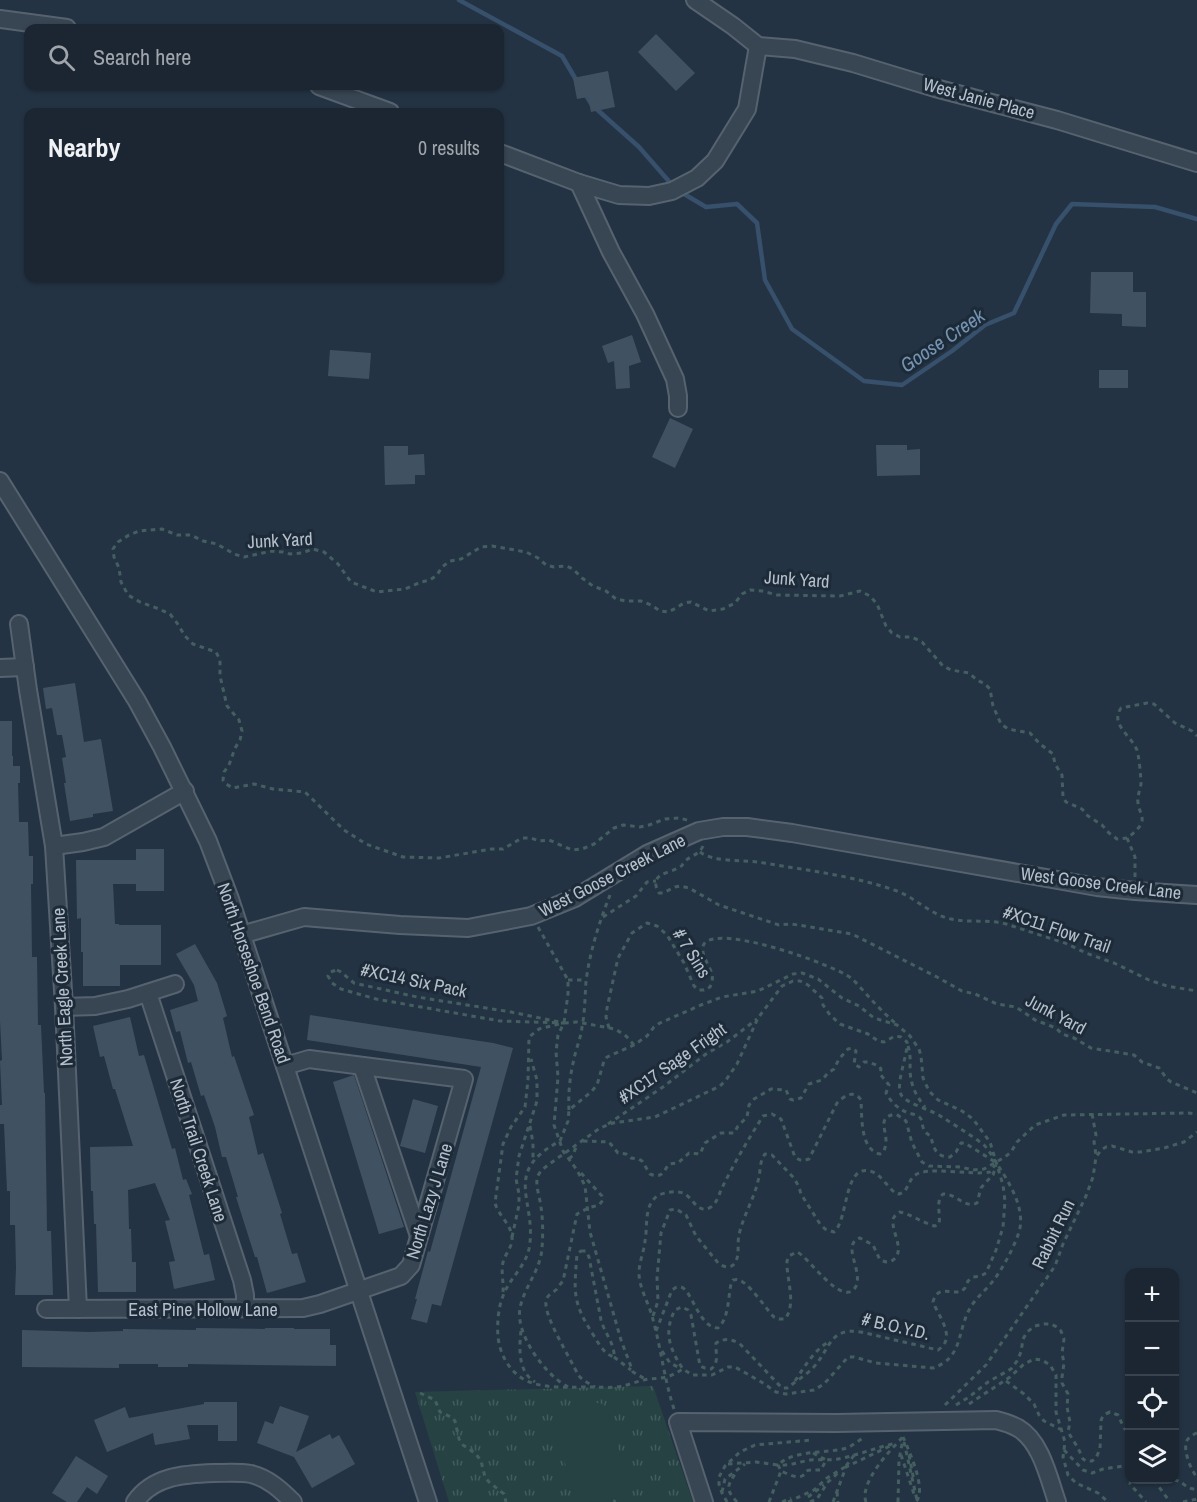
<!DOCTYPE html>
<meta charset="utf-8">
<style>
body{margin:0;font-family:"Archivo Narrow",sans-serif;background:#28323e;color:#f1f3f6}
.controls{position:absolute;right:18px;bottom:18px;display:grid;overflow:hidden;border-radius:12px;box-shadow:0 2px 4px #0004}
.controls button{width:54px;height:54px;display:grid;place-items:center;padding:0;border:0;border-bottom:2px solid #39434d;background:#1b2632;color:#f1f3f6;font:30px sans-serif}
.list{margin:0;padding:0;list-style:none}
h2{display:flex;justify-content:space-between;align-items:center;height:78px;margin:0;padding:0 24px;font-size:26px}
h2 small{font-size:20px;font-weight:400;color:#a0a5ac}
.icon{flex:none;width:33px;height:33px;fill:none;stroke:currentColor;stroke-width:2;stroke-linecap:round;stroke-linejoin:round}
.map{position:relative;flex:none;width:1197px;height:1502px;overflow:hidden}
.search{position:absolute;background:#1b2632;box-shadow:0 2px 4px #0004;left:24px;top:24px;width:480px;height:66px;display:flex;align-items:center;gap:15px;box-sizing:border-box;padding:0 21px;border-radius:12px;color:#a0a5ac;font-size:22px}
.panel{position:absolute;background:#1b2632;box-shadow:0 2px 4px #0004;left:24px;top:108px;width:480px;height:174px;border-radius:12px}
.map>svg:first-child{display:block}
</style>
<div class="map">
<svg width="1197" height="1502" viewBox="0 0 1197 1502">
<defs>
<pattern id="park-tufts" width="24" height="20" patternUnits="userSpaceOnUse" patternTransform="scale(1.5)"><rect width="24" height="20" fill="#264243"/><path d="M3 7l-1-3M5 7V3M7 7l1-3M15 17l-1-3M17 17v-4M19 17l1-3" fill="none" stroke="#435c5d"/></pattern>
</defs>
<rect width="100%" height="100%" fill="#243343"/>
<path fill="url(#park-tufts)" d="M 653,1386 L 693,1502 L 449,1502 L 415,1392 Z"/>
<path fill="#264243" d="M 588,1401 L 602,1404 L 607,1410 L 628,1481 C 626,1502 599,1502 579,1502 L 575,1496 L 554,1426 C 557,1406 571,1406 588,1401 Z"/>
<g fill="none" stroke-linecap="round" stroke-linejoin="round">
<g stroke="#37506b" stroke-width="4.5">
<path d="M 459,0 L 562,56 L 578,83"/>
<path d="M 584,92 L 592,105 L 639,147 L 673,186"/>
<path d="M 679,191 L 706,207 L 737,204 L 757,223 L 765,280 L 792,329 L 864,381 L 902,385 L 952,351 L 985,325 L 1014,313 L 1056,224 L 1072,204 L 1155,207 L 1197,219"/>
</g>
</g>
<g fill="#405262">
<path d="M 656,34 L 695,73 L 676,91 L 638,52 Z"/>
<path d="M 608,71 L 615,107 L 591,112 L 588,97 L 577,99 L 573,78 Z"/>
<path d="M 1091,272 L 1133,272 L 1133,292 L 1146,292 L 1146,327 L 1122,326 L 1122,314 L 1090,313 Z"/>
<path d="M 632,335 L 641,362 L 629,366 L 630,388 L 616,389 L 614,361 L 608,363 L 602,346 Z"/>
<path d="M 330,350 L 371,353 L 369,379 L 328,376 Z"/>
<rect x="1099" y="370" width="29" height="18"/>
<path d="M 670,418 L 693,429 L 675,468 L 652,457 Z"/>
<path d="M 876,445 L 907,445 L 907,450 L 920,449 L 920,475 L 877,476 Z"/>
<path d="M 384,446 L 408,446 L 408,455 L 424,454 L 425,475 L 415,475 L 415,484 L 385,485 Z"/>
<path d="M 75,683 L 84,742 L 101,739 L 113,811 L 93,814 L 93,817 L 70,821 L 64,783 L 66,783 L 62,758 L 66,757 L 62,735 L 57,735 L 52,708 L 46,709 L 43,688 Z"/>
<path d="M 0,721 L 12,721 L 12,756 L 13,756 L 13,766 L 20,766 L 20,783 L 18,783 L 19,822 L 28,822 L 29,856 L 33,856 L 33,884 L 31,884 L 32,957 L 37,957 L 38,1025 L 41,1025 L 44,1093 L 45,1093 L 47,1231 L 51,1231 L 53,1295 L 15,1295 L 16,1268 L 15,1225 L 10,1225 L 10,1191 L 7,1191 L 4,1124 L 0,1124 L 0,1105 L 2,1105 L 0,1061 L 2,1060 L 0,1021 Z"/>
<path d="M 136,849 L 164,849 L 164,891 L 136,891 L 136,884 L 113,884 L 115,924 L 119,924 L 119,925 L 161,925 L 161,965 L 120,965 L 120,986 L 83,986 L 83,952 L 81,952 L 81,918 L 77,919 L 76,860 L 136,860 Z"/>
<path d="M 195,944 L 217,983 L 227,1016 L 223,1018 L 232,1057 L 234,1056 L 254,1115 L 249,1117 L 258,1155 L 263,1153 L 282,1213 L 280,1214 L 292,1254 L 297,1253 L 306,1282 L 267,1293 L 257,1257 L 255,1257 L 242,1216 L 236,1197 L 238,1197 L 226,1157 L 222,1157 L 215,1127 L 204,1095 L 201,1096 L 191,1062 L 188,1063 L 180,1031 L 176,1032 L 170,1010 L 198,1001 L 194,985 L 176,954 Z"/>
<path d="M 310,1015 L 493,1043 L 513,1048 L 441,1306 L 432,1304 L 427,1323 L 411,1319 L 417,1299 L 415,1299 L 428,1251 L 430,1252 L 481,1067 L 307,1040 Z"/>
<path d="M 130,1017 L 139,1056 L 144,1055 L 172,1149 L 175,1148 L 183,1180 L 186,1179 L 192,1194 L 189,1195 L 204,1255 L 209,1254 L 215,1280 L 174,1289 L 169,1262 L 175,1261 L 165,1221 L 170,1220 L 155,1183 L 128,1190 L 129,1229 L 131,1229 L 132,1262 L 136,1262 L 136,1292 L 98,1292 L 96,1224 L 94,1224 L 93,1191 L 91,1191 L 90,1147 L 133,1146 L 115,1089 L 113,1089 L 104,1056 L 100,1057 L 93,1026 Z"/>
<path d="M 354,1075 L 404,1227 L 379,1234 L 333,1082 Z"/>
<path d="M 413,1099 L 438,1106 L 425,1153 L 400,1146 Z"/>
<path d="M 196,1328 L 265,1329 L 265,1328 L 294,1328 L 294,1329 L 330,1329 L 330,1345 L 336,1345 L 336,1366 L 188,1364 L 188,1367 L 158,1367 L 158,1364 L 119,1364 L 119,1368 L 22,1367 L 22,1330 L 89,1332 L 123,1331 L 123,1329 L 196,1330 Z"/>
<path d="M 204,1402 L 237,1402 L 237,1441 L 218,1441 L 218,1425 L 187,1425 L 190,1439 L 155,1445 L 153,1433 L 107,1452 L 94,1420 L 125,1407 L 129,1418 L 204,1404 Z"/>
<path d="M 280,1406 L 309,1416 L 296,1452 L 330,1434 L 332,1439 L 339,1435 L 355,1464 L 312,1488 L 294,1457 L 257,1443 L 265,1421 L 273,1424 Z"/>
<path d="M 76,1456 L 108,1476 L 97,1494 L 87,1487 L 77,1502 L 67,1502 L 52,1493 Z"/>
</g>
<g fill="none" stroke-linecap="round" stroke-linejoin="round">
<g stroke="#56636f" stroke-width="20">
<g id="minor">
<path d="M 695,0 L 733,26 L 758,46"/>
<path d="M 0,19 L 67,28"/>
<path d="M 758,46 L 795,49 L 853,63 L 935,88 L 1057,120 L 1197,163"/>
<path d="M 319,86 L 390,112"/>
<path d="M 500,153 L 579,183 L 619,195 L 649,196 L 672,191 L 697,178 L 715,161 L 747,109 L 758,46"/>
<path d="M 579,183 L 611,252 L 645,314 L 675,379 L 678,396 L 678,408"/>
<path d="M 0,481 L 137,701 L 162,747 L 208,841 L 230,899 L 428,1502"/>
<path d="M 19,624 L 28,690 L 54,846 L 64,1007 L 78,1309"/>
<path d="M 0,668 L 25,667"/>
<path d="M 54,846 L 83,842 L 104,837 L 185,791"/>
<path d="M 241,935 L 304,917 L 400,925 L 468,928 L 531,916 L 575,898 L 647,854 L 699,831 L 723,827 L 747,827 L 792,833 L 1097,887 L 1135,891 L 1197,895"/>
<path d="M 148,993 L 242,1280 L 245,1295 L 245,1308"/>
<path d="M 64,1007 L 95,1006 L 128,999 L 175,984"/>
<path d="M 362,1066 L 419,1236"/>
<path d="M 46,1309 L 303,1308 L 320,1304 L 401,1276 L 411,1265 L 464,1079 L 309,1059 L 285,1066"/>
<path d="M 135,1502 C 153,1476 184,1474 214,1473 C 226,1473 239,1472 251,1474 C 268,1478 281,1490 293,1502"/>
<path d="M 704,1502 L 678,1422 L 836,1423 L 996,1420 C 1004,1422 1011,1424 1018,1428 C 1041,1441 1049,1479 1057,1502"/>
</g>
</g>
<g stroke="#445f60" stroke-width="3" stroke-dasharray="4.5 4.5" stroke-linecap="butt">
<path d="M 687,820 L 679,818 L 665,819 L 649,825 L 640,827 L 623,825 L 614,828 L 594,844 L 582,849 L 572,850 L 549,840 L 539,841 L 531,838 L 522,838 L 503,849 L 492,849 L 439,858 L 403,857 L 366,844 L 344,830 L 305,792 L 273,789 L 254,784 L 233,788 L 226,784 L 223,780 L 224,772 L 229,765 L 235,748 L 240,740 L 242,731 L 239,720 L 227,706 L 220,676 L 220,660 L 216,652 L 193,644 L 185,636 L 177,623 L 170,614 L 159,609 L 140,602 L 128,595 L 121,582 L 119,568 L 114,557 L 113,549 L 118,542 L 129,535 L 139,531 L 162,529 L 177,535 L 191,535 L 203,541 L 217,544 L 234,554 L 244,557 L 272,551 L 283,552 L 290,554 L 302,553 L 313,549 L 324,552 L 338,564 L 351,582 L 377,592 L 405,589 L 421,582 L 430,580 L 437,575 L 442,567 L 450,561 L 461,559 L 481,547 L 492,546 L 526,552 L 538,558 L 546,565 L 554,567 L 566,566 L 573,569 L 582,578 L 593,586 L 606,591 L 616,599 L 626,601 L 641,601 L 651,605 L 660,611 L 668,612 L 676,608 L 684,603 L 691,602 L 709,611 L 723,609 L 735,603 L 742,594 L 750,590 L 762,591 L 777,595 L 840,596 L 860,591 L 870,596 L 877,604 L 886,626 L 892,633 L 900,637 L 912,637 L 922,642 L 943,666 L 951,670 L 969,673 L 977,680 L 985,684 L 990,689 L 993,706 L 1001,724 L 1008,729 L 1030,733 L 1040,744 L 1053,754 L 1055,764 L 1062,775 L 1063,797 L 1066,802 L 1082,809 L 1088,816 L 1102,825 L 1109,833 L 1117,839 L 1127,838 C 1133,834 1141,827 1142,821 C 1143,814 1138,809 1138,803 C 1137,796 1140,791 1141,784 C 1141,779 1139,752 1136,748 C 1130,735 1110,724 1121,708 L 1147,703 L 1154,704 L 1175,723 L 1192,731 L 1197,736"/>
<path d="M 1127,838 L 1135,857 L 1135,877"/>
<path d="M 703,846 C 699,855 692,855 685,861 C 680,867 685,864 678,868 C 667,874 648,874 659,893 L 663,893 L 675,887 L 680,886 L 689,888 L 719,905 L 779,925 L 790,924 L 798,925 L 852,934 L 937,977 L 962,991 L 975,994 L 997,1004 L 1016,1007 L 1035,1020 L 1056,1028 L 1062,1034 L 1074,1038 L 1091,1048 L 1134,1055 L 1142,1062 L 1159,1068 L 1167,1079 L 1171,1082 L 1197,1093"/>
<path d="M 700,852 C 713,862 741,860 758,862 C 804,870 850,875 894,890 C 914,896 930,915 951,919 C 969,923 988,919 1006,924 L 1065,943 L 1086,953 L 1114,963 L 1149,980 L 1167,986 L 1197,991"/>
<path d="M 603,917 L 636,896 L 647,882 L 656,881"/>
<path d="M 538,927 L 568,980 L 568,994 L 564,1023"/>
<path d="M 337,970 L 341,972 L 354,983 L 417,997 L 511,1012 L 564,1023 L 500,1021 L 376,999 L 341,989 L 332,983 L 328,976 L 330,972 Z"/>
<path d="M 568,980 L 586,980"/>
<path d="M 609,1028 L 606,1017 L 607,1008 L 618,958 L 632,933 L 647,923 L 657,926 L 667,935 L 684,963 L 694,986 L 699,990 L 704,990 L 710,987 C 712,983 713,979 712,974 C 710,966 699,953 704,944 C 718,923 834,965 851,978 C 858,984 864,992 870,998 C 878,1007 887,1016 896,1024"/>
<path d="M 634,1045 L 626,1036 L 615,1029 L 577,1022 L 564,1023 L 558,1035 L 556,1052 L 558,1077 L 554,1125 L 563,1151 L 577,1170 L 585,1186 L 590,1232 L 621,1340 L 633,1372 L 645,1379"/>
<path d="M 908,1046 C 911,1055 910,1063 910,1071 C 911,1086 916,1096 925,1107"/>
<path d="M 569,1110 C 568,1094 570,1075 574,1059 C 576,1048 581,1038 582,1027 C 585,1012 585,996 586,981 C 590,951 599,923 610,895"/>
<path d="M 1092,1114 L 1096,1135 L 1094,1142 L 1096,1155"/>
<path d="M 608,1124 L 663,1087 L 706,1054 L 727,1042 L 757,1019"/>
<path d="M 530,1126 L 533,1143 L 533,1161"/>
<path d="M 583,1141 L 609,1142 L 618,1153 L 626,1154 L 631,1158 L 639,1159 L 642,1161 L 650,1174 C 662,1179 663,1172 669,1164 L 678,1163 L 689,1153 L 700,1154 L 705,1143 L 708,1141 L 721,1133 L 734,1133 L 738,1126 L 747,1117 L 749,1105 L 754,1099 L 771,1089 L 786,1090 L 790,1099 L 793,1100 L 801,1098 L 809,1084 L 822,1080 L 828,1073 L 834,1069 L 839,1059 L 848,1049 L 852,1048 L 856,1051 L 854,1064 L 859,1067 L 864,1062 L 868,1062 L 879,1066 L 881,1069 L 880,1074 L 889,1085 L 886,1093 C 891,1102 898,1109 908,1113 C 911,1114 915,1114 918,1116 C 926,1121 918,1130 931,1136 C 933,1148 936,1157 950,1157 L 956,1152 L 961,1143 L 965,1143 L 995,1162"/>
<path d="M 569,1159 L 573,1155 L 576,1147"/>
<path d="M 581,1173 L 602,1196 L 603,1200 L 599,1205 L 588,1208 L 577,1214 L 563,1281 C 561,1283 559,1286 557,1289 C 553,1293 546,1295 546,1302 C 544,1317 571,1359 578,1375 L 583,1380 L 595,1387"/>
<path d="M 512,1237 L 519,1205 L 519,1194 L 516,1179 L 519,1156 L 537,1101 L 537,1080 L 531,1059"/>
<path d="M 581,1251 L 586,1251 L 589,1257 L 601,1320 C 604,1332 615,1344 614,1357 C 604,1354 599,1344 594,1336 C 572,1302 574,1293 577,1254 Z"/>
<path d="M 503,1292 C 504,1281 500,1270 504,1259 C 507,1252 513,1245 512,1237 C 511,1224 498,1215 495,1203 L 503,1144 L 511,1127 L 525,1107 L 528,1080 L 529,1037 L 539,1029 L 559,1024"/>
<path d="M 653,1316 L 658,1301 L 657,1278 L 661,1233 L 670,1210 L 676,1209 L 686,1215 L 696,1236 L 719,1264 C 724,1267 731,1269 735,1263 C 740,1255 737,1243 739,1235 C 743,1216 754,1199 758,1181 C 761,1172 759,1161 765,1154 L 772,1155 L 794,1178 L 799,1187 L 801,1194 L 820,1224 L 825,1229 L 834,1232 C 849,1220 843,1157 875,1173 C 880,1175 889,1188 895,1193 L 899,1194 L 904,1192 C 908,1187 909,1181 914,1176 C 926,1165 971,1176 990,1172 L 995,1165"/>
<path d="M 521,1331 C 519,1349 518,1372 535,1382"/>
<path d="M 656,1331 L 672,1290 C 675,1288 677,1286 681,1287 C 692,1290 699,1328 718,1328 C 729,1318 728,1298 731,1284 L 733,1280 C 735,1280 737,1279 738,1280 C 748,1281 766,1309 774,1317 L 779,1319 L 785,1319 C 797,1304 786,1278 787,1261 L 789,1256 L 797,1252 C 808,1256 841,1307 855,1288 C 865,1273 840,1244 860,1238 L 873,1245 L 880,1260 C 885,1262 889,1263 893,1260 C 905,1251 893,1234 893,1223 C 892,1218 895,1215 900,1212 C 912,1215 923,1223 935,1226 L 939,1224 C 941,1214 935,1202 943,1194 C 956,1193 964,1209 977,1203 L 981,1188 L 985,1183 L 993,1175 L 996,1165"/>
<path d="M 662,1351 L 670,1363 L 680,1368"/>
<path d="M 614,1357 L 631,1370"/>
<path d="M 795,1381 C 805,1366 814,1350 830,1341"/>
<path d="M 1006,1381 L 1024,1394 L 1034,1404 L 1039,1415 L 1044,1421 L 1062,1430"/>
<path d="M 568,1387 C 545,1375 512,1331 521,1304 C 526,1285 541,1268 542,1248 C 543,1235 543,1220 541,1207 C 540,1198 536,1188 537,1179 C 538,1173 543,1169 548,1165 L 600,1128 L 613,1123 L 655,1117 L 720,1086 L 726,1080 L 737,1064 L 758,1018 L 782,986 L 793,981 L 800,981 L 808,985 L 822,998 L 823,1005 L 830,1015 L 840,1024 L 868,1034 L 878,1041 L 884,1042 L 895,1036 L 901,1037 L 907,1042 C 908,1056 894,1086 902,1096 C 908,1104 932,1110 942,1117 C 956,1126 971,1135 984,1145 C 989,1150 993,1158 997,1164 C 1009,1182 1026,1209 1019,1232 C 1014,1247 1005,1264 996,1277 C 989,1287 979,1295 972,1305 C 956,1329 965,1357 933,1368 L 876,1363 L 854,1357 L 848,1357 L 824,1384 L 814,1390 L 786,1394 L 776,1392 L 763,1383 L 735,1367 L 728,1367 L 712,1375 L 692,1375 L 683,1369 C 677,1372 672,1376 666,1377 C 659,1379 651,1378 644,1380 C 635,1382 626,1386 617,1387 C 608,1388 599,1387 590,1387 C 570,1387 545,1389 527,1381 C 510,1373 500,1355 498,1337 C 497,1325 498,1308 503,1296 C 509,1279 525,1267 529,1249 C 538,1201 500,1173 560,1141 L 568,1121 L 569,1110 L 591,1092 L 597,1085 L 604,1061 L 607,1057 L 634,1045 L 647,1036 L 654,1027 L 660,1023 L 701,1005 L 722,997 L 758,991 L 793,974 L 802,973 L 818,979 L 842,998 L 859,1006 L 874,1018 L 897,1025 L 910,1036 L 919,1049 L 921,1056 L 923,1078 L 929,1091 L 938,1100 L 962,1111 L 973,1119 L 990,1142 L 1003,1185 L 1005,1201 L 1003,1227 L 996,1250 L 986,1273 L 981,1276 L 973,1277 L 968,1281 L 965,1288 L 961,1292 C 948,1293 937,1286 933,1302 C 939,1317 957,1338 938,1350 L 861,1332 C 829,1327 831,1348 813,1368 C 806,1375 795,1382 787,1388 L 782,1388 L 739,1343 C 730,1339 725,1338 716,1343 C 715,1352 720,1362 711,1369 L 705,1368 L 700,1366 L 691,1315 L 688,1310 L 682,1307 L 675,1310 C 663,1332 670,1350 683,1369"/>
<path d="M 420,1393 L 435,1400 L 440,1412 L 451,1417 L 455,1421 L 459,1439 L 463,1445 L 476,1454 L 481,1461 L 485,1477 L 489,1482 L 504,1494 L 506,1502"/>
<path d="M 969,1404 L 1010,1377 L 1024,1364 L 1034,1359 L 1042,1360 L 1050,1365 L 1056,1375 L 1056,1412 L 1065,1442 L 1063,1457 L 1068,1475 L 1076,1483 L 1098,1493 L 1108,1502"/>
<path d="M 945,1405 L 986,1365 L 1055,1266 L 1063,1244 L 1086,1196 L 1093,1177 L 1096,1157 L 1101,1150 L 1106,1147 L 1112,1146 L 1132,1152 L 1140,1152 L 1164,1148 L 1184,1142 L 1197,1132"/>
<path d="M 956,1405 L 969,1397 L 988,1382 L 1011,1369 L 1017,1361 L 1021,1352 L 1023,1339 L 1027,1332 L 1035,1326 L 1044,1324 L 1051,1324 L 1057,1327 L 1061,1331 L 1064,1339 L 1062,1353 L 1064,1363 L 1062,1377 L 1062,1383 L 1068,1394 L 1067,1407 L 1070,1422 L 1068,1432 L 1078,1448 L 1083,1459 L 1086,1461 L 1092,1461 L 1096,1458 L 1100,1449 L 1101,1421 C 1102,1416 1105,1414 1110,1412 L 1118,1415 L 1124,1428 L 1130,1434"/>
<path d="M 674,1409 C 664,1379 661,1347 652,1316 C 648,1302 639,1287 639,1273 C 639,1262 644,1252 645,1241 C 648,1227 643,1204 659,1195 C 666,1192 678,1190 685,1194 C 693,1199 699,1215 711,1207 C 717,1203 719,1194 722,1188 C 734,1163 748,1140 763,1116 L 772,1114 L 781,1119 L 795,1157 C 800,1161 803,1161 809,1159 L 837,1103 C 844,1096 854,1089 861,1100 C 862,1117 860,1150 880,1154 L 884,1151 C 885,1148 886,1145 886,1141 C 886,1128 877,1117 896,1114 L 906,1121 L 912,1143 L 922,1162 L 929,1166 L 961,1167 L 973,1170 L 984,1169 L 1005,1157 L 1011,1152 L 1017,1142 L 1035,1125 L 1064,1115 L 1188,1113 L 1197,1114"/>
<path d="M 1197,1433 C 1192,1435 1187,1438 1186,1443 C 1184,1452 1191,1471 1197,1477"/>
<path d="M 903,1437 C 909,1451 927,1489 916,1502"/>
<path d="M 904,1442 L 917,1500"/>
<path d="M 1064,1450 L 1083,1470 L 1092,1473 L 1103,1469 L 1130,1465"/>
<path d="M 813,1453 L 826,1460 L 821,1470 C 818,1470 814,1470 811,1470 C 802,1471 809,1472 802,1476 C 796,1479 786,1473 781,1471 L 778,1465 C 789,1466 799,1462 810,1460 C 821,1459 832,1461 843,1458 C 861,1454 878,1447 897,1443"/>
<path d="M 901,1455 L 915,1497"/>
<path d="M 909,1455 L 914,1481"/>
<path d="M 728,1464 L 756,1462 L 778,1465 C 794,1449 827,1454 847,1448 C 852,1446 858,1441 863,1438"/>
<path d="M 846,1466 L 855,1454"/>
<path d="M 1131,1480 L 1130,1484 L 1146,1502"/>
<path d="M 1154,1480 L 1170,1502"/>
<path d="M 1174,1480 C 1183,1481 1186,1489 1195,1489 L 1197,1487"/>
<path d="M 722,1492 L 725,1479 L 745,1464"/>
<path d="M 837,1492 L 838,1502"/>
<path d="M 808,1497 L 824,1485"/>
<path d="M 614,1502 L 615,1500"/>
<path d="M 727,1502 L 722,1493 L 719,1484 L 719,1477 L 725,1466 L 740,1452 L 755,1445 L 812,1440"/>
<path d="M 737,1502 C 724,1488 728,1485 737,1471"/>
<path d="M 769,1502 L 781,1471"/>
<path d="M 782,1502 L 791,1498"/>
<path d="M 788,1502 L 814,1490 L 827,1478 L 845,1467"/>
<path d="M 810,1502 L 817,1499 L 828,1482 L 839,1472"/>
<path d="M 833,1502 L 846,1467 L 890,1446"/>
<path d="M 866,1502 C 859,1483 890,1450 903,1437"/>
<path d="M 898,1502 L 899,1460 L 903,1439"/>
<path d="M 1183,1502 L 1197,1499"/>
</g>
<use href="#minor" stroke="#384552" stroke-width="16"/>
</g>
<g text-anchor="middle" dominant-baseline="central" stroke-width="6" stroke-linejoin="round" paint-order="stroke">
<g font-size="18" fill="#b5c0cc" stroke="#1d2a37">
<text transform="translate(979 98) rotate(15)">West Janie Place</text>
<text transform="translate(280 540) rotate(-3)">Junk Yard</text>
<text transform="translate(797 579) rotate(4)">Junk Yard</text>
<text transform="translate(612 875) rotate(-27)">West Goose Creek Lane</text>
<text transform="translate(1101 883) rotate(7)">West Goose Creek Lane</text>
<text transform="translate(1057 929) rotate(19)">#XC11 Flow Trail</text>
<text transform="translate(692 953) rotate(58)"># 7 Sins</text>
<text transform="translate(254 973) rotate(71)">North Horseshoe Bend Road</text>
<text transform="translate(414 980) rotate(12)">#XC14 Six Pack</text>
<text transform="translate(62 987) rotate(-93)">North Eagle Creek Lane</text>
<text transform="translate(1056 1014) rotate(28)">Junk Yard</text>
<text transform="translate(672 1063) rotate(-35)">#XC17 Sage Fright</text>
<text transform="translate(199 1150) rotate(72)">North Trail Creek Lane</text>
<text transform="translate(429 1201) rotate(-73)">North Lazy J Lane</text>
<text transform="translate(1053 1234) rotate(-64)">Rabbit Run</text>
<text x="203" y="1309">East Pine Hollow Lane</text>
<text transform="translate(896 1326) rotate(13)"># B.O.Y.D.</text>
</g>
<g font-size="20" font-style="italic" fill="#7393b1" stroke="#1d2a37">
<text transform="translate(942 340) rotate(-34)">Goose Creek</text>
</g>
</g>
</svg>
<div class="controls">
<button>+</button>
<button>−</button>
<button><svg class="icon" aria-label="locate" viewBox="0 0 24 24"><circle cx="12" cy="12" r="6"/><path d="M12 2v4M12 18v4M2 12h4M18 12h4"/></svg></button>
<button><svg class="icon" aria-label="layers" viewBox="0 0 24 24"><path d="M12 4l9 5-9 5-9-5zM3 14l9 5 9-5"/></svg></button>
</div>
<div class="search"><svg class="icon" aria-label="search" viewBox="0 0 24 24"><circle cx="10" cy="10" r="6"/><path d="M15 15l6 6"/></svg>Search here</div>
<section class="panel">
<h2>Nearby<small>0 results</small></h2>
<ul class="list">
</ul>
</section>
</div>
